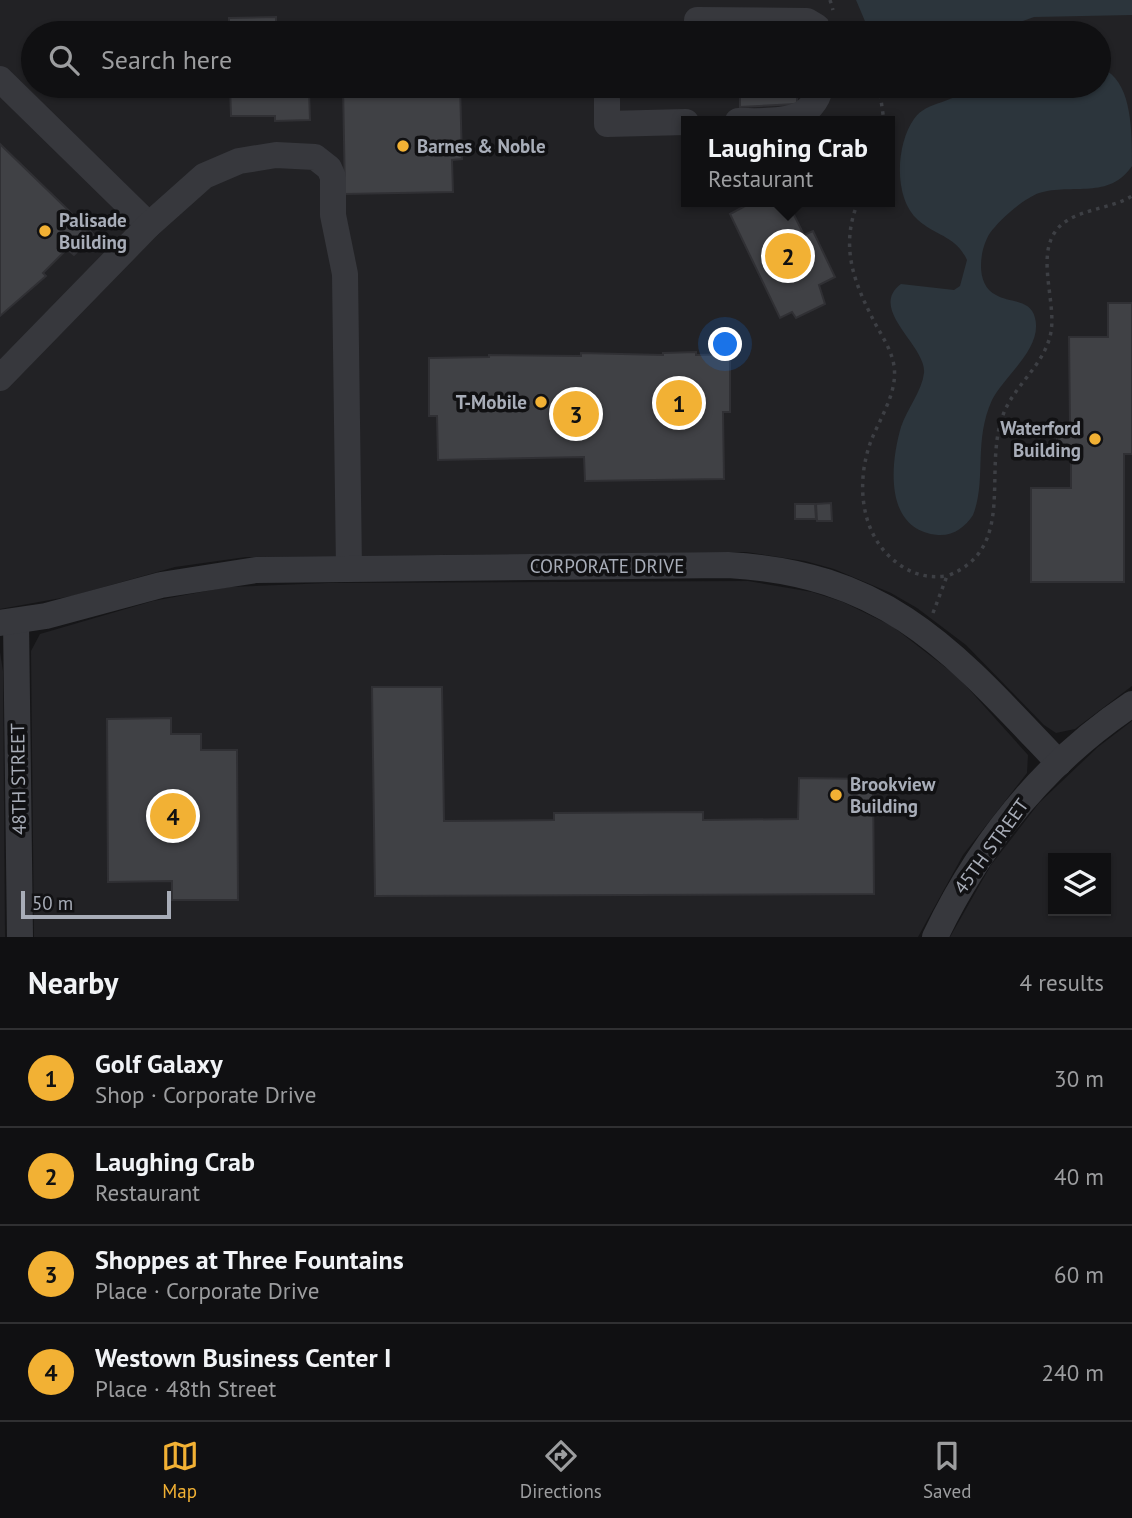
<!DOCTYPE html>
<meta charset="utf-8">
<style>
body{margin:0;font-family:"PT Sans",sans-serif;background:#1e1e20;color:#f1f3f6}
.controls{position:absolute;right:21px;bottom:21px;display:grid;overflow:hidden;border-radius:0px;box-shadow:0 2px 5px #0004}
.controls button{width:63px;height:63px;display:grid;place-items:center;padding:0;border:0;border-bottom:2px solid #303032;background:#101012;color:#f1f3f6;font:35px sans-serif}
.scale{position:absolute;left:21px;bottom:18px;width:150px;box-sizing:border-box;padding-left:7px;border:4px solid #a8adb8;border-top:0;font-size:19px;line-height:24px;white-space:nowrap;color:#a8adb8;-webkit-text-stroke:5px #111113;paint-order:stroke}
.you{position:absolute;left:726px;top:345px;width:24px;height:24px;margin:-18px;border:5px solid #fff;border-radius:50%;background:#1a73e8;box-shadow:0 0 0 10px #1a73e833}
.badge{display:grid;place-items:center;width:46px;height:46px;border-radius:50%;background:#f2b134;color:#111;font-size:23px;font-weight:700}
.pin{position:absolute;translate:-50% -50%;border:4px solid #fff;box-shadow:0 2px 7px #0006}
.popup{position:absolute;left:681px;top:116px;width:214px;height:91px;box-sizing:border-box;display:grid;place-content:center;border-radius:0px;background:#101012;filter:drop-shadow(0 2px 5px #0005);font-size:23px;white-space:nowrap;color:#9c9d9f}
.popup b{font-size:26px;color:#f1f3f6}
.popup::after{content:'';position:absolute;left:50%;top:100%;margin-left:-14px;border:14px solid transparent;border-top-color:#101012}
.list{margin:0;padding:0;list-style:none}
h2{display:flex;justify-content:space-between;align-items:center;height:91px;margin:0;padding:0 28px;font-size:30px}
h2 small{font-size:23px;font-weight:400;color:#9c9d9f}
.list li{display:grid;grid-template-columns:46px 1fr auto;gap:21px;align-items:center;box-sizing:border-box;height:98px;padding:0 28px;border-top:2px solid #303032}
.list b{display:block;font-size:26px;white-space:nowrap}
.list p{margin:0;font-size:23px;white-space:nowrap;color:#9c9d9f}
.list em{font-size:23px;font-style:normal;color:#9c9d9f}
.icon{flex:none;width:38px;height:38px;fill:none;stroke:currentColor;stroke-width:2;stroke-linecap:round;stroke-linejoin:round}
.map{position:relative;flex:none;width:1132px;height:937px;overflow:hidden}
.search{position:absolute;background:#101012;box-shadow:0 2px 5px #0004;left:21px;right:21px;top:21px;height:77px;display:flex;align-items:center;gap:18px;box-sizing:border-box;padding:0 24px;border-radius:38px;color:#9c9d9f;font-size:26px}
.sheet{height:483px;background:#101012}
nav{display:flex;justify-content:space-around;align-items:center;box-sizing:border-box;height:98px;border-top:2px solid #303032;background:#101012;font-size:19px;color:#9c9d9f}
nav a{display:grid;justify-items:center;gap:4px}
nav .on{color:#f2b134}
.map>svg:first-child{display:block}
</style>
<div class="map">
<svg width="1132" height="937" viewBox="0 0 1132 937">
<rect width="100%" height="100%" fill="#161618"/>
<g fill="#222225" fill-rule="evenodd">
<path d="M 0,0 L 1132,0 L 1132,686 L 1075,729 L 1056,733 L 1044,725 L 966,645 L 917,608 L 891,593 L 834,569 L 805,561 L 746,552 L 246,557 L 175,567 L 72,596 L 0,609 ZM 33,33 L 1099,33 L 1099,86 L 33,86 ZM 686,121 L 890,121 L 890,202 L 686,202 Z"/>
<path d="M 748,581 L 812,592 L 843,602 L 892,626 L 958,677 L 1028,755 L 1027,773 L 963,855 L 918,937 L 34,937 L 31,651 L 40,634 L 153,601 L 228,587 L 328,583 Z"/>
<path d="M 0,652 L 3,671 L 5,937 L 0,937 Z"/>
<path d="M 1132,721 L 1132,937 L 950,937 L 991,865 L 1039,803 L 1098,747 ZM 1053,858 L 1106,858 L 1106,911 L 1053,911 Z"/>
</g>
<g fill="#2c353c">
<path d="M 856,0 L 1132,0 L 1132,15 L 1034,17 L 1020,22 L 1009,33 L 870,33 Z"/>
<path d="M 1107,71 C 1132,87 1132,131 1132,166 C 1109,200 1073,183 1039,193 C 1023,199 1000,219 990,233 C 979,250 975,285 996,295 C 1009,303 1031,299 1035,318 C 1043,348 1004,376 992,400 C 973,442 987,480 973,515 C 965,527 954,536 938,535 C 884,530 890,465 901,427 C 907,409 922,391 924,373 C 927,346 867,309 901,284 L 954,290 L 960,286 L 967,260 C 956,236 936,236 918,220 C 893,198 896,144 914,119 C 927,100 956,104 969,86 L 1031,90 L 1046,86 L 1099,86 L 1099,72 Z"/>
</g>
<g fill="#404145" stroke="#303034" stroke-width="2">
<path d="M 276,17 L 276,31 L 300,31 L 300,33 L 229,33 L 229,18 Z"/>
<path d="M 450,24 L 450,33 L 342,33 L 342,26 Z"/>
<path d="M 230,86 L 301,86 L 301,92 L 309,91 L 310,120 L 275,121 L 275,116 L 231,116 Z"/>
<path d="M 343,86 L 460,86 L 462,159 L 452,160 L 453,192 L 345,194 Z"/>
<path d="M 745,86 L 797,86 L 797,104 L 740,107 L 740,90 L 745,90 Z"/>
<path d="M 0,144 L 94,235 L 74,255 L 67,249 L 43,273 L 46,276 L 0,316 Z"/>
<path d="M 743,202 L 779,202 L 782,209 L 789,205 L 804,235 L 813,231 L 835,277 L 819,285 L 825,304 L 796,318 L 792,312 L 780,318 L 730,214 L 745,206 Z"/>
<path d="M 1108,303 L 1132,303 L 1132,454 L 1124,454 L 1124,582 L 1031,582 L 1031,488 L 1071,488 L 1071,454 L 1057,454 L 1057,424 L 1070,424 L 1069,337 L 1108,337 Z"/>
<path d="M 696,352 L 696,355 L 730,354 L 730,412 L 723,412 L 724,479 L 585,481 L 584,457 L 438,460 L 437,416 L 429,416 L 429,358 L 489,357 L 489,355 L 581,356 L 581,353 L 663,355 L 663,353 Z"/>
<path d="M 831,503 L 832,521 L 817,521 L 816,504 Z"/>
<path d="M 795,504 L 815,504 L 816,519 L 795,519 Z"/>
<path d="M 372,687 L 442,687 L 444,821 L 554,820 L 554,813 L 703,812 L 703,820 L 798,819 L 799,778 L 873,779 L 874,894 L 375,896 Z"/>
<path d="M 171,718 L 171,734 L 201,734 L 201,750 L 237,750 L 238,900 L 172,900 L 172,881 L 108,882 L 107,719 Z"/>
</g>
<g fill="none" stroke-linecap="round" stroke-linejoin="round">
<g stroke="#3d3f44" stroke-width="3.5" stroke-dasharray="3.5 5" stroke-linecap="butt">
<path d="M 830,0 L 833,10"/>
<path d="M 879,86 L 884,121"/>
<path d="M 858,202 C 839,249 855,285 877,327 C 884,339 892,352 894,366 C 898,392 880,418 871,441 C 857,478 859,527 889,556 C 906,572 923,579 947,576"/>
<path d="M 933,613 L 947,576 C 1018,549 982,471 1003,415 C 1014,385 1045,365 1051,332 C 1056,302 1037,258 1055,232 C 1070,209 1110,210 1132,196"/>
</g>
<g stroke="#37383d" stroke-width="26">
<path d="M 697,20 L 807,21 L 817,27 L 819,33"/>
<path d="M 0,79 L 149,225"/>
<path d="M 607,99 L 607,124 L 686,122"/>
<path d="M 738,121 C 771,121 812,126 821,86"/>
<path d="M 0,378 L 149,225 L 204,176 L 239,161 L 276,155 L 315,157 L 329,168 L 333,177 L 333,215 L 345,274 L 349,569"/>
<path d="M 16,621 L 20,937"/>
<path d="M 0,623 L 46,616 L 161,585 L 256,570 L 728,565 C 890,574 954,653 1059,763"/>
<path d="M 935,937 C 980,843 1045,762 1132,704"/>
</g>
</g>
<g fill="#f2b134" stroke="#111113" stroke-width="2.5">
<circle cx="403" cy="146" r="7"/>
<circle cx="45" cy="231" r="7"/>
<circle cx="541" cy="402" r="7"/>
<circle cx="1095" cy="439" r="7"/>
<circle cx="836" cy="795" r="7"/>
</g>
<g text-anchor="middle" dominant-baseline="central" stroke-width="7" stroke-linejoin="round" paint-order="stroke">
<g font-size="19" font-weight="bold" fill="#a8adb8" stroke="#111113" text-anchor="start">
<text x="417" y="146">Barnes &amp; Noble</text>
<text x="59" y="220">Palisade<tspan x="59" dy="22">Building</tspan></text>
<text x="527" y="402" text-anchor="end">T-Mobile</text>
<text x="1081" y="428" text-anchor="end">Waterford<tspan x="1081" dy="22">Building</tspan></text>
<text x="850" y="784">Brookview<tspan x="850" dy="22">Building</tspan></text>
</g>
<g font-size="19" fill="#a8adb8" stroke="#111113">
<text x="607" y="566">CORPORATE DRIVE</text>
<text transform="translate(18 779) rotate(-91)">48TH STREET</text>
<text transform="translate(991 846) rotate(-54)">45TH STREET</text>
</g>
</g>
</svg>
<div class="controls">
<button><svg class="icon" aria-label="layers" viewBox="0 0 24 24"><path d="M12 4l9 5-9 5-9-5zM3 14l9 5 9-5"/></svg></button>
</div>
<div class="scale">50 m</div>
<div class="you"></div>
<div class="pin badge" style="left:679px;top:403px">1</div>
<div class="pin badge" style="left:788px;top:256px">2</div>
<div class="popup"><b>Laughing Crab</b>Restaurant</div>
<div class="pin badge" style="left:576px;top:414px">3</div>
<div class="pin badge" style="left:173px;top:816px">4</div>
<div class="search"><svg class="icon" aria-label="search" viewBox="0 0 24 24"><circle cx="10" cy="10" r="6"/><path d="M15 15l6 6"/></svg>Search here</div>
</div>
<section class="sheet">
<h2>Nearby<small>4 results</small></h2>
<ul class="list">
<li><span class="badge">1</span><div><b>Golf Galaxy</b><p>Shop · Corporate Drive</p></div><em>30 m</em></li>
<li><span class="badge">2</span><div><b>Laughing Crab</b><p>Restaurant</p></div><em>40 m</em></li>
<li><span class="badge">3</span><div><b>Shoppes at Three Fountains</b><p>Place · Corporate Drive</p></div><em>60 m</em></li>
<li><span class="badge">4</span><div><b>Westown Business Center I</b><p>Place · 48th Street</p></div><em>240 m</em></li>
</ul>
</section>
<nav>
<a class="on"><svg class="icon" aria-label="map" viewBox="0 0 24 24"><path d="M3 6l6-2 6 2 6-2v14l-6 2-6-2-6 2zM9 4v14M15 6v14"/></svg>Map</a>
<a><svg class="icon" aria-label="directions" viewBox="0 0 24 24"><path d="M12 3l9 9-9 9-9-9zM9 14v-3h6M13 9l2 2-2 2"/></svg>Directions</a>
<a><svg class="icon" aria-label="saved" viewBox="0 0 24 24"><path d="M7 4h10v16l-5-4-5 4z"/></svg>Saved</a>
</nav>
